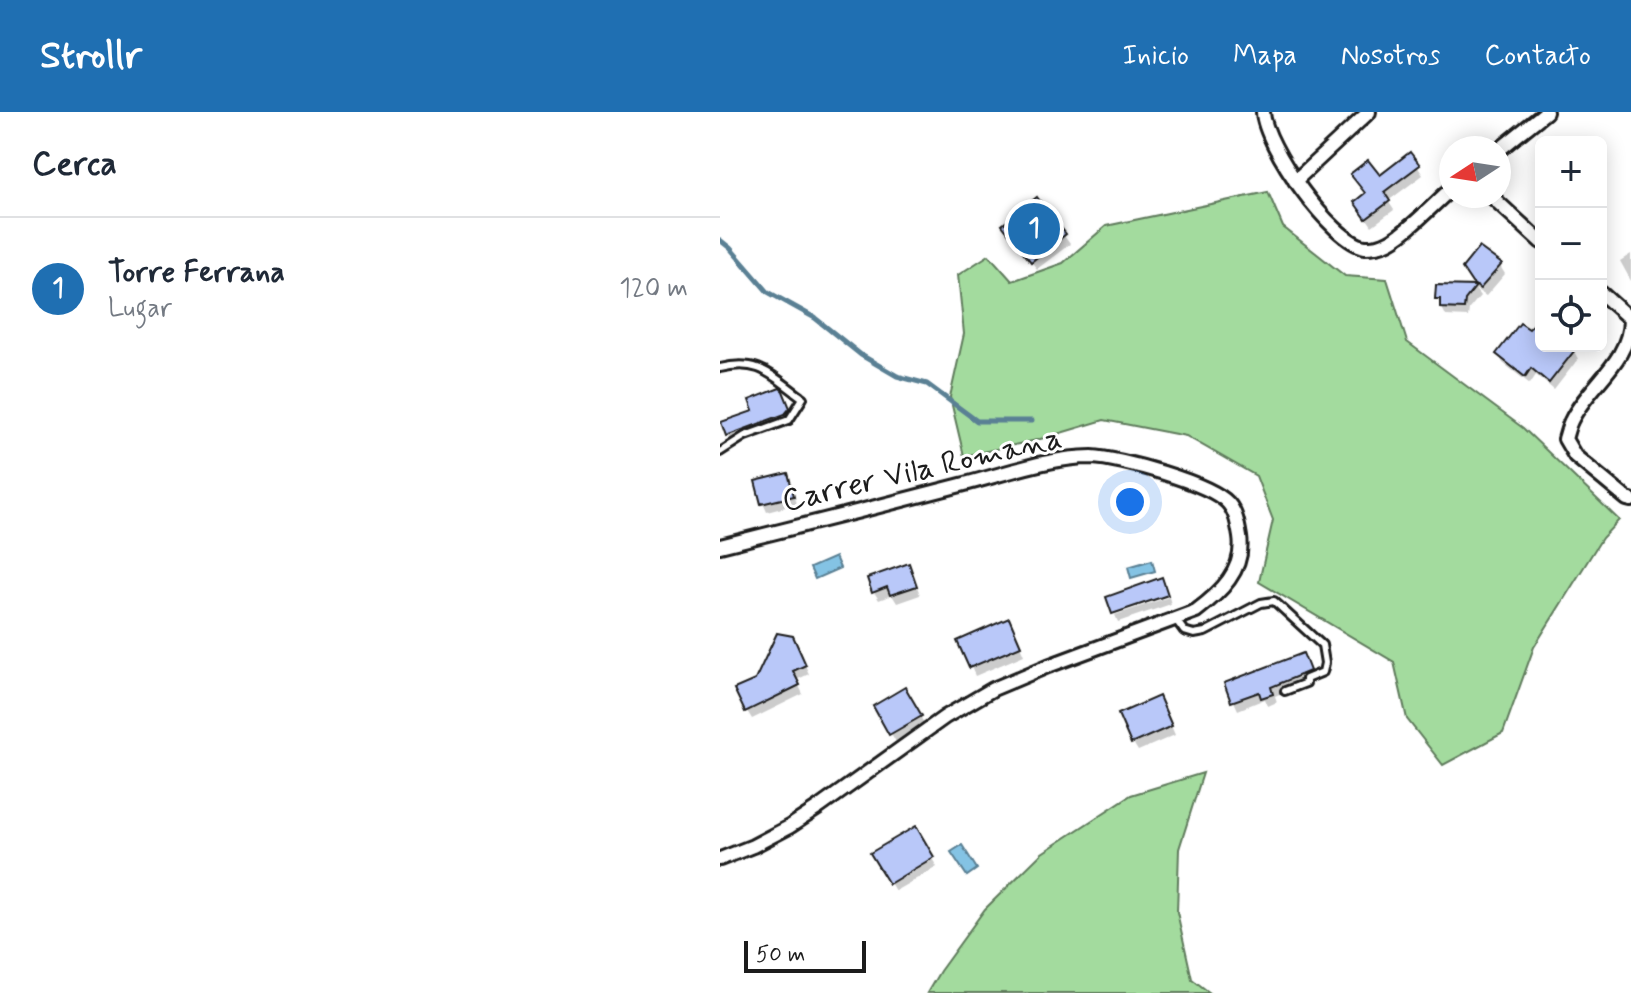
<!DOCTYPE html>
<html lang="es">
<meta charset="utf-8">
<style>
body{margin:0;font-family:Mynerve,sans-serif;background:#f2f2f3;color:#1f2937}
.controls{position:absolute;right:24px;top:24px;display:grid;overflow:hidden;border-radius:12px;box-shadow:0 4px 20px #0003}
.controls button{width:72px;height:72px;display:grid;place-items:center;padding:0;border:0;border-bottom:2px solid #e0e1e3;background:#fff;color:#1f2937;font:40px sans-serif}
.compass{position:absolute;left:719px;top:24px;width:72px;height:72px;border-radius:50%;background:#fff;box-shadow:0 4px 20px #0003;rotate:258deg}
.scale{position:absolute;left:24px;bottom:20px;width:122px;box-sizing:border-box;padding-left:8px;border:4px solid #1c1c1c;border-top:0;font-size:22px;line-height:28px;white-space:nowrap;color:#1c1c1c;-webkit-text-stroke:6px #fff;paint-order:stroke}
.you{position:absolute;left:410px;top:390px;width:28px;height:28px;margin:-20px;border:6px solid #fff;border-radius:50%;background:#1a73e8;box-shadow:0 0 0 12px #1a73e833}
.badge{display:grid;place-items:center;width:52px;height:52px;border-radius:50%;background:#1f6fb2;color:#fff;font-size:26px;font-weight:700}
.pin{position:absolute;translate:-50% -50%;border:4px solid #fff;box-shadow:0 2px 8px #0006}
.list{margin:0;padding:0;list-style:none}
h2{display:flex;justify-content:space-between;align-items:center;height:104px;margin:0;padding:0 32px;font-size:34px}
h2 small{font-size:26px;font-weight:400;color:#747a83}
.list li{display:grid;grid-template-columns:52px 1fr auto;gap:24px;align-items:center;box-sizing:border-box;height:144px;padding:0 32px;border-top:2px solid #e0e1e3}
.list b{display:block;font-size:30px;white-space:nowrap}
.list p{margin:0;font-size:26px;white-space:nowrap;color:#747a83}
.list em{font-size:26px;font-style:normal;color:#747a83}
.icon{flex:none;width:44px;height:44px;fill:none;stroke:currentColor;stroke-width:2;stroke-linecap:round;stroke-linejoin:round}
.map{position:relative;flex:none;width:911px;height:881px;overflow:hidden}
header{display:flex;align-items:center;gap:48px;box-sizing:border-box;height:112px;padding:0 40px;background:#1f6fb2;color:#fff}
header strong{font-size:38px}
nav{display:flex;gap:44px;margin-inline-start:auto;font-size:28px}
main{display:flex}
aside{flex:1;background:#fff}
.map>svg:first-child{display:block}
</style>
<header>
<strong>Strollr</strong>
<nav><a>Inicio</a><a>Mapa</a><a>Nosotros</a><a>Contacto</a></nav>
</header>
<main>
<aside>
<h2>Cerca<small></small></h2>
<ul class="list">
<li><span class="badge">1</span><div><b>Torre Ferrana</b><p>Lugar</p></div><em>120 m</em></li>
</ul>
</aside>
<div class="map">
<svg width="911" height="881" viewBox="0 0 911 881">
<rect width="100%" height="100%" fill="#fff"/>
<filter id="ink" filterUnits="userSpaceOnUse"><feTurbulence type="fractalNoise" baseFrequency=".0125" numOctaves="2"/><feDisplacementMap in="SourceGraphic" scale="16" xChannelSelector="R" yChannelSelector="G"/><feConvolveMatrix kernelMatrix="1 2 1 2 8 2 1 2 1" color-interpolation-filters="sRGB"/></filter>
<g filter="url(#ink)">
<g fill="#a3db9e" stroke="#607c5d" stroke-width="2">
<path d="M 548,80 L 563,115 L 625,164 L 667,167 L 687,230 L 803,316 L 899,408 L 882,426 L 814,535 L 783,621 L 723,653 L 687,607 L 674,550 L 539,470 L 553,408 L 536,364 L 466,324 L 384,308 L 317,328 L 244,344 L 230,285 L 244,222 L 238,163 L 269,143 L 292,169 L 343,151 L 386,114 Z"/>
<path d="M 483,661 L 459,737 L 457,800 L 472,867 L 490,881 L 207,881 L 220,859 L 265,797 L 322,741 L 411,683 Z"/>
</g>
<g fill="#84c3e4" stroke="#5a8094" stroke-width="2">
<path d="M 115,445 L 120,456 L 95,467 L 90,456 Z"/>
<path d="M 432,448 L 435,459 L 411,466 L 408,455 Z"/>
<path d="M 242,733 L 257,757 L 247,764 L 231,740 Z"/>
</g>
<g fill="#0003">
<path d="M 690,43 L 703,63 L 668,89 L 674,98 L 652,114 L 641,98 L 646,83 Z"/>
<path d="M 317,88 L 350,132 L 317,157 L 289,122 Z"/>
<path d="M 911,142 L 911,169 L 900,149 Z"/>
<path d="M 780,154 L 785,162 L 766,184 L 755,177 L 760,184 L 749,197 L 748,205 L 726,204 L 717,186 L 717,175 L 757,176 L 749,165 Z"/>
<path d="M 821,213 L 821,234 L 847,234 L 854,239 L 858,247 L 834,278 L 816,263 L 810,272 L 783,251 L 778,242 L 809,219 Z"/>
<path d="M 67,289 L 73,306 L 13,331 L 8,323 Z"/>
<path d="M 68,364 L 72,372 L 77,392 L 47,400 L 43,391 Z"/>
<path d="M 193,462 L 200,483 L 177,491 L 172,483 L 159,488 L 154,480 Z"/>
<path d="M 449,485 L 451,492 L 398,510 L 395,503 Z"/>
<path d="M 293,517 L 304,543 L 255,564 L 240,530 Z"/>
<path d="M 77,535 L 89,562 L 76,568 L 83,582 L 32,607 L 27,599 Z"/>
<path d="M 587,552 L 593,568 L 555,584 L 557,590 L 548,594 L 545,587 L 518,598 L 506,572 Z"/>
<path d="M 185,578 L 205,613 L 176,630 L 156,595 Z"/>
<path d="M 443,595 L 455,623 L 418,639 L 413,631 Z"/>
<path d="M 195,717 L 217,755 L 175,779 L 153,742 Z"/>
</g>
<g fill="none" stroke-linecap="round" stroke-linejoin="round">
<path stroke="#5a8094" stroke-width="5" d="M 0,128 L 10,136 L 48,180 L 95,206 L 141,243 L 177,264 L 207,272 L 257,309 L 312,309"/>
</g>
<g fill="#b9c8f9" stroke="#1c1c1c" stroke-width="2">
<path d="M 690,40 L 700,53 L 664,80 L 670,89 L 646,107 L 634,90 L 645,81 L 630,62 L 648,48 L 660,63 Z"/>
<path d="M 317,85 L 346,122 L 311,150 L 282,113 Z"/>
<path d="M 759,135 L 782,152 L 760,177 L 752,171 L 742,156 Z"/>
<path d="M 716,173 L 756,174 L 745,188 L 744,197 L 720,196 L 720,187 L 715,187 Z"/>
<path d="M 821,205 L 821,234 L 858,234 L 829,271 L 811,256 L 805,265 L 776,242 L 800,211 L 809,217 Z"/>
<path d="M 60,276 L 63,279 L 70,296 L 65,302 L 6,324 L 1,310 L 33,299 L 29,288 Z"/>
<path d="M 68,361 L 74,384 L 41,392 L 35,369 Z"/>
<path d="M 189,451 L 197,474 L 170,483 L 167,475 L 152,481 L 147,466 Z"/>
<path d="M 442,465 L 448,483 L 392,502 L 386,485 Z"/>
<path d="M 289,506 L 301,534 L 249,556 L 237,529 Z"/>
<path d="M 57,521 L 73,524 L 86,553 L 73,559 L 80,573 L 25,600 L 14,577 L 35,568 Z"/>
<path d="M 583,541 L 590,559 L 551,575 L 553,582 L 541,586 L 539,580 L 511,590 L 504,571 Z"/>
<path d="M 185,575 L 202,604 L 169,623 L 153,594 Z"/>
<path d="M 439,584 L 452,614 L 411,632 L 398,602 Z"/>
<path d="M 196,714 L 214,745 L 169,772 L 150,741 Z"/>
</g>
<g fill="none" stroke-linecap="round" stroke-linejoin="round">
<g stroke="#1c1c1c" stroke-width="12">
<g id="lane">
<path d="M 0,256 C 40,246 52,264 83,286 L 69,308 L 25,324 L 0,340"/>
<path d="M 456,508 L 464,519 L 474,522 L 485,520 L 541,491 L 554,489 L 602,533 L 605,551 L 603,560 L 586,567 L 586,571 L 565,579"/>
</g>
</g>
<g stroke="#1c1c1c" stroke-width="18">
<g id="street">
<path d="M 543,0 C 544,33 612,130 645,135 C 650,135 659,134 664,132 C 682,126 715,91 731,77"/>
<path d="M 779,38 L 826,0"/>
<path d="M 575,69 L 649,0"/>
<path d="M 771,84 L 821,130"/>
<path d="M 881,181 L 910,207 C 910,250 868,273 851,309 C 848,315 847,321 845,327 L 855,344 L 907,387 L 911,388"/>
<path d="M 0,434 C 80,414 161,394 241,373 C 282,363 329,345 372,345 C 399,346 490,371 508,391 C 516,400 518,413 520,425 C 525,458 500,481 476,499 L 328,554 L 273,577 L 225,605 L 98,696 L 69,715 L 33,734 L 0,747"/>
</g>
</g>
<use href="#lane" stroke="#fff" stroke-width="6"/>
<use href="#street" stroke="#fff" stroke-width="12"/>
</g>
</g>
<g text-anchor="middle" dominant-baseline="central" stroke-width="6" stroke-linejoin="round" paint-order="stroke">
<g font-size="32" fill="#1c1c1c" stroke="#fff">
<text transform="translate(202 358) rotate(-13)">Carrer Vila Romana</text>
</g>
</g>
</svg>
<div class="controls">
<button>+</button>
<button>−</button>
<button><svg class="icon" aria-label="locate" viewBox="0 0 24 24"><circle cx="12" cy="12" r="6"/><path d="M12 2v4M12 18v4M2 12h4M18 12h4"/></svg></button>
</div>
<svg class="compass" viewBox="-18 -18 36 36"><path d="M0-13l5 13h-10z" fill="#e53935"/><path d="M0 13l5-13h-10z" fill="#747a83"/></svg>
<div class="scale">50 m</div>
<div class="you"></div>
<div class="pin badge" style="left:314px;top:117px">1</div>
</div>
</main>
